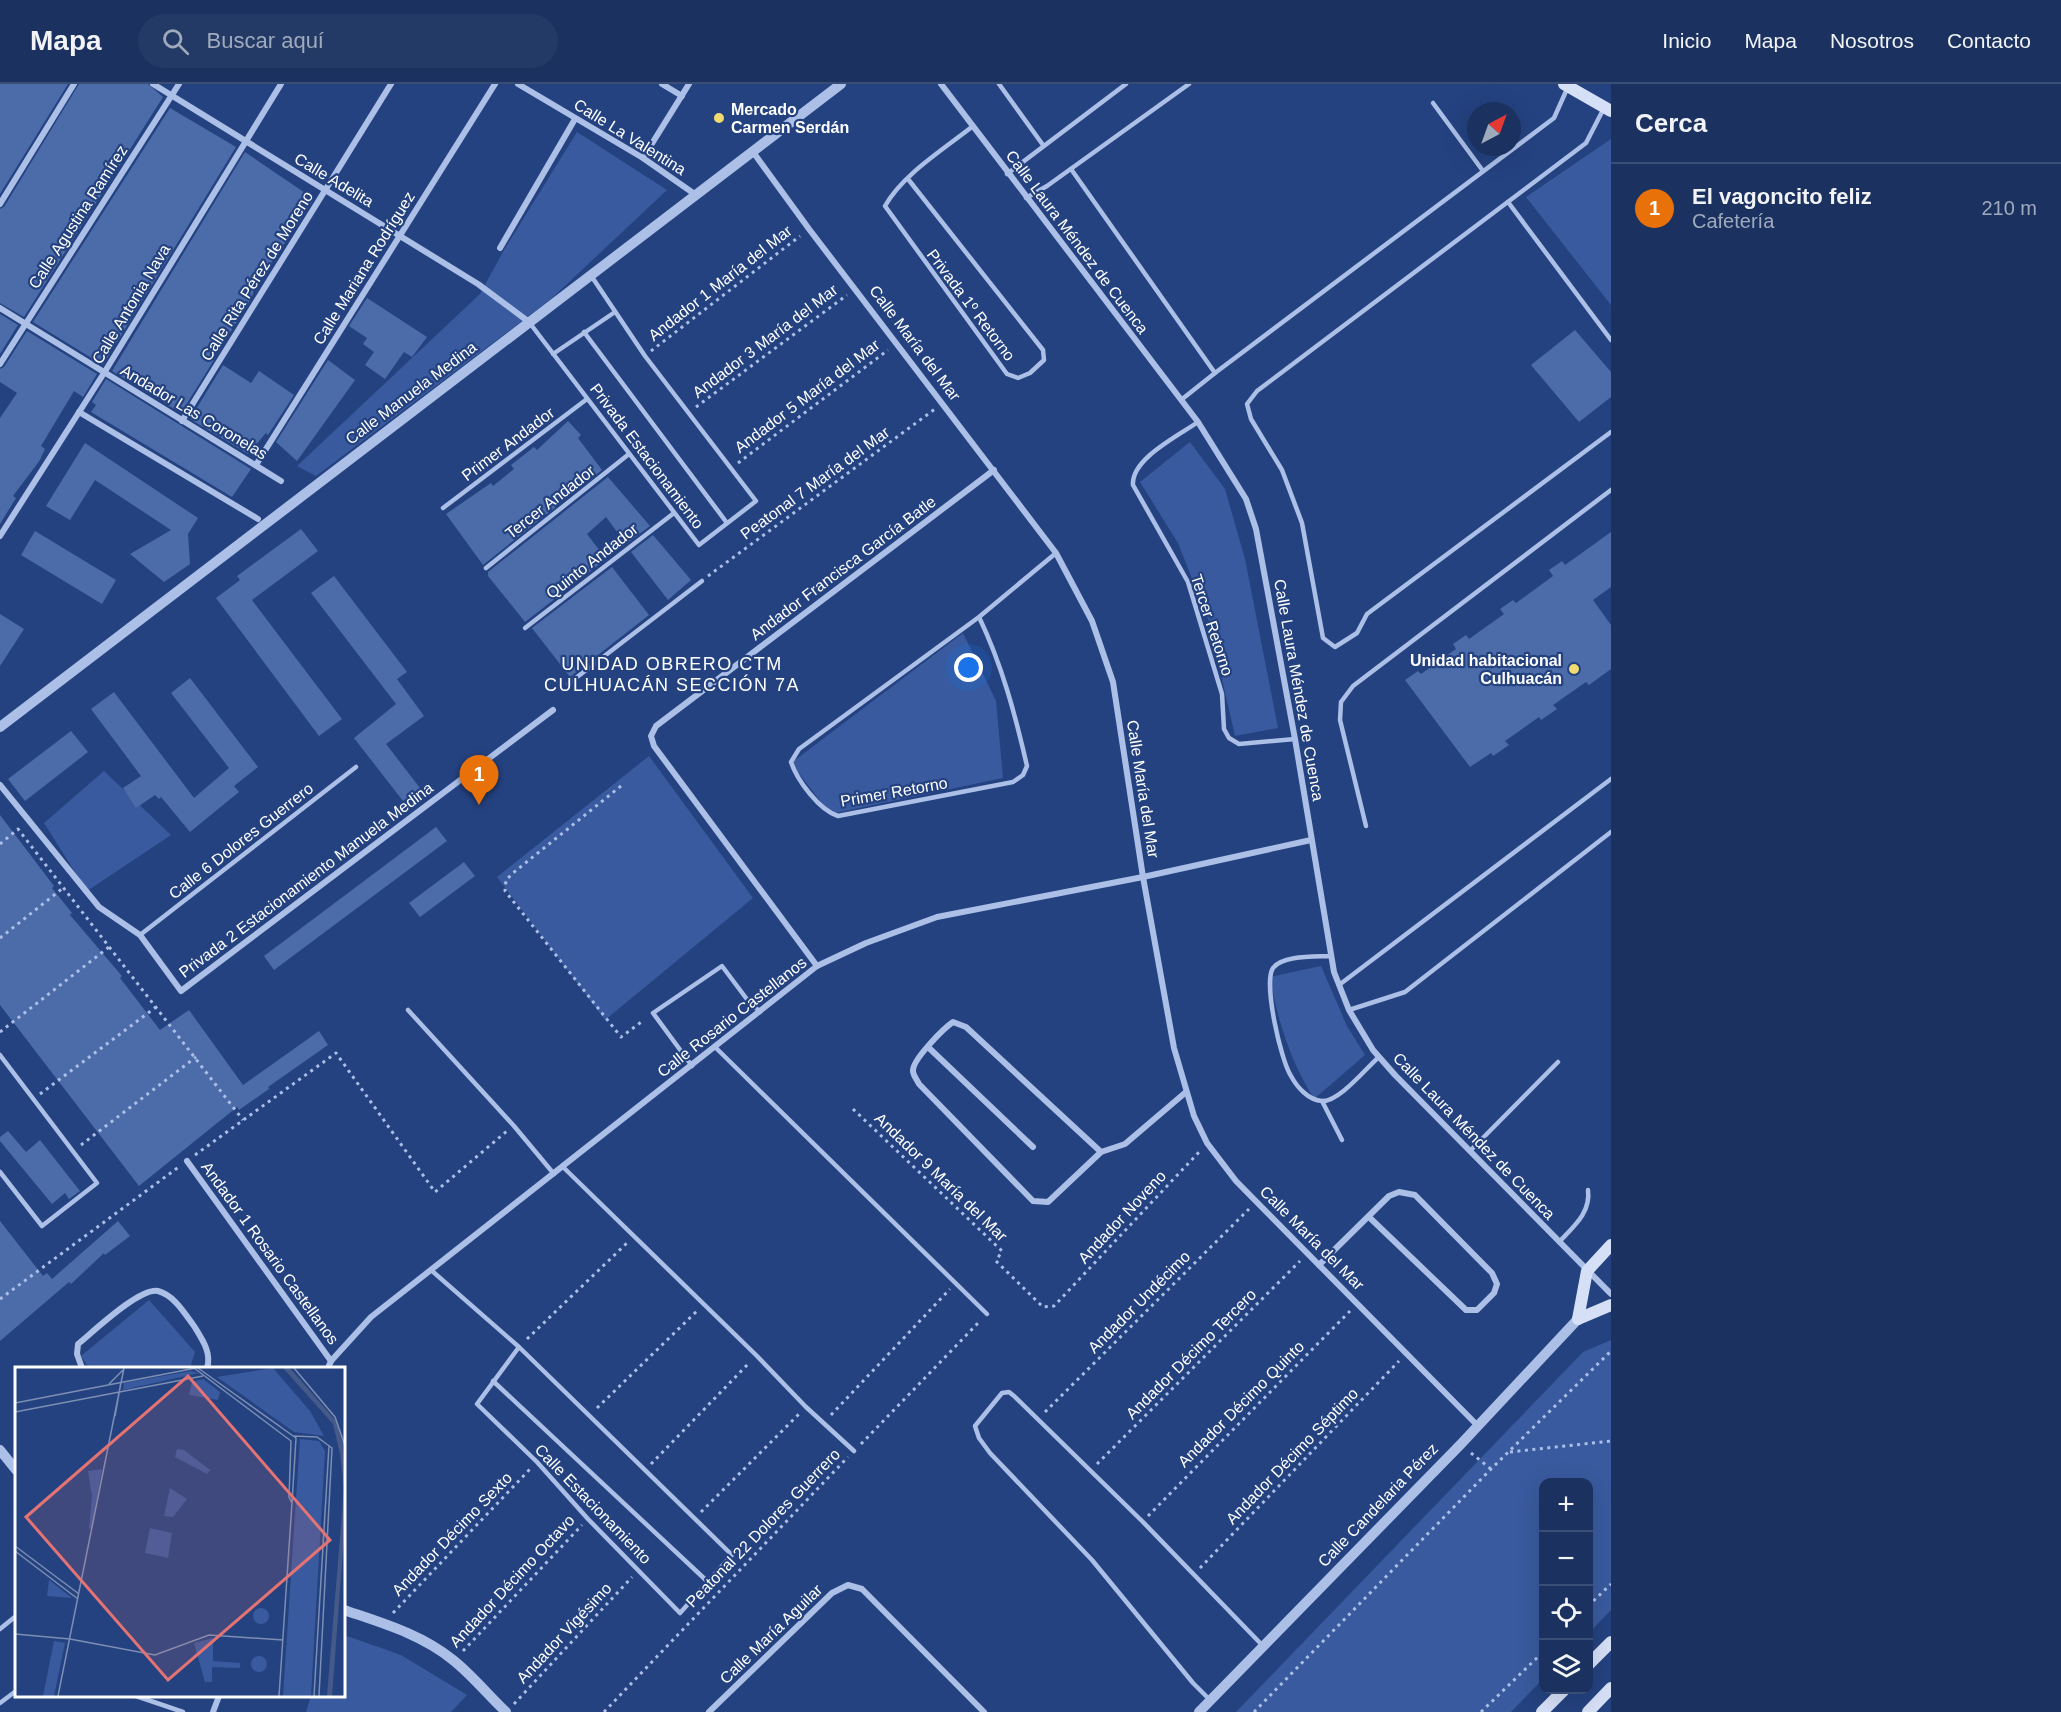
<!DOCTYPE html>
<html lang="es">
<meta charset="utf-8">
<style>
body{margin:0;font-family:Arial,sans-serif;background:#243a66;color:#f1f3f6}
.controls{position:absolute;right:18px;bottom:18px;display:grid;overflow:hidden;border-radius:12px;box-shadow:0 6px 24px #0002}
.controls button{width:54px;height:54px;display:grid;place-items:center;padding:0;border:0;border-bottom:2px solid #394d75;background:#1b3260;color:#f1f3f6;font:30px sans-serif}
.compass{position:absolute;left:1467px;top:18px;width:54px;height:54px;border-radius:50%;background:#1b3260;box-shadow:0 6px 24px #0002;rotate:41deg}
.you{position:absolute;left:969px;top:584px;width:21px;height:21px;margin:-15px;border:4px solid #fff;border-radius:50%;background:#1a73e8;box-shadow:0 0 0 9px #1a73e833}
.badge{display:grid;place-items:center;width:39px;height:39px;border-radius:50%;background:#8abfa5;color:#fff;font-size:20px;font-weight:700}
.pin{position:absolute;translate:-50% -50px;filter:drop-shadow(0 2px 3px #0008)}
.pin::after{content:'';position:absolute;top:32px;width:21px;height:18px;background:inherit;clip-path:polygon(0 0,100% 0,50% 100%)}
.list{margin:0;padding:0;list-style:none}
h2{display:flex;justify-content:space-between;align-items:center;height:78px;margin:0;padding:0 24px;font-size:26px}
h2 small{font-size:20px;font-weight:400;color:#a0aabd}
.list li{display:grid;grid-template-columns:39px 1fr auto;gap:18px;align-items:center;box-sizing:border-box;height:90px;padding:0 24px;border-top:2px solid #394d75}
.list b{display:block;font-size:22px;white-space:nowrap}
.list p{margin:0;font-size:20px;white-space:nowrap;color:#a0aabd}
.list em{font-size:20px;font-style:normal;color:#a0aabd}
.icon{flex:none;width:33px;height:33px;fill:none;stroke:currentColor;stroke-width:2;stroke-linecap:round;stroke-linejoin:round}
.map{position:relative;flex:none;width:1611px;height:1628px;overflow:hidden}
header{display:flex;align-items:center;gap:36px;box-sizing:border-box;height:84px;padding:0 30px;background:#1b3260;border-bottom:2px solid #394d75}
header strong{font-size:28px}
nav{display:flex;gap:33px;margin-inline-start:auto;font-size:21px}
.search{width:420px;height:54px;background:#243a66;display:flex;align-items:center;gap:15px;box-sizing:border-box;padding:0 21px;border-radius:33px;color:#a0aabd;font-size:22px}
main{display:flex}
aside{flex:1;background:#1b3260}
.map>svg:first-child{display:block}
</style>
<header>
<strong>Mapa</strong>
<div class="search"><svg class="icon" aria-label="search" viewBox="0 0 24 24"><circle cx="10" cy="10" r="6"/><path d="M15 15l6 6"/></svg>Buscar aquí</div>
<nav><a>Inicio</a><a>Mapa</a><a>Nosotros</a><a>Contacto</a></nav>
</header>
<main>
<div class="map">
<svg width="1611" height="1628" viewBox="0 0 1611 1628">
<rect width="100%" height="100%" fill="#244280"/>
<g fill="#395a9e">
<path d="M 577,48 L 667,106 L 551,215 L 316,392 L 297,382 L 480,210 L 504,166 Z"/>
<path d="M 1611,55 L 1611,221 L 1526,113 Z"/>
<path d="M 1190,358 L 1225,405 L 1245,475 L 1278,644 L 1235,652 L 1209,538 L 1178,459 L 1140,398 Z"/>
<path d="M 963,549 L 996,617 L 1003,694 L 830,730 L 791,679 Z"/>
<path d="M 649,672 L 753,814 L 605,936 L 497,793 Z"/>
<path d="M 104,687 L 171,751 L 87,807 L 44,739 Z"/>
<path d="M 1321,882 L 1347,942 L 1365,971 L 1314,1015 C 1290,976 1278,938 1270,893 Z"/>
<path d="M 149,1216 L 195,1268 L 190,1284 L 89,1284 L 81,1272 Z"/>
<path d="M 1611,1256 L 1611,1526 L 1589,1549 L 1588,1398 L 1544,1398 L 1543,1595 L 1511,1628 L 1236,1628 L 1583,1268 Z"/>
<path d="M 344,1551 L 401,1571 L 467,1611 L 451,1628 L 306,1628 L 311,1612 L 344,1612 Z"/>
</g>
<g fill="#4c6ba9">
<path d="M 0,0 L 68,0 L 0,110 Z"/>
<path d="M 79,0 L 148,0 L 163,13 L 24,233 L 0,219 L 0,125 L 4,123 Z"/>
<path d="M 170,24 L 236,63 L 103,281 L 33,238 Z"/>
<path d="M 245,68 L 314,115 L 254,205 L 252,213 L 228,252 L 210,273 L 214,276 L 181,329 L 112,287 Z"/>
<path d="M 367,214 L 427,253 L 412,273 L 404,268 L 385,295 L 365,281 L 374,268 L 363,260 L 367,254 L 349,242 Z"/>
<path d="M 0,230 L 18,241 L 0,270 Z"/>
<path d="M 1575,246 L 1611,288 L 1611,313 L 1579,338 L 1531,281 Z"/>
<path d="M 27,247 L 97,290 L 83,313 L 74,307 L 41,362 L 45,365 L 40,376 L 13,412 L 16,414 L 0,440 L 0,334 L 17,309 L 0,298 L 0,285 L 4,283 Z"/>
<path d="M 328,276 L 355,296 L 297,377 L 276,358 Z"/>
<path d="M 223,281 L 251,299 L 259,287 L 294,311 L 268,351 L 266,349 L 248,370 L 190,335 Z"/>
<path d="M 106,295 L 251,385 L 232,413 L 91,328 L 96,321 L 92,318 Z"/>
<path d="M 568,337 L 581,351 L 578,354 L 602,386 L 483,481 L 446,430 L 491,399 L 493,402 L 514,385 L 511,381 L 534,363 L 537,366 Z"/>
<path d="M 85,359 L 198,434 L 188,450 L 190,480 L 164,498 L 130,470 L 171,446 L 95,396 L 70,436 L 46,422 Z"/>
<path d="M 608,393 L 650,442 L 626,460 L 606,433 L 587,450 L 606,475 L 525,538 L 488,492 L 488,488 Z"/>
<path d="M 301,445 L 318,467 L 252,516 L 342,635 L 319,652 L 216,514 L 240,496 L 237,492 Z"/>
<path d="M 35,447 L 116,496 L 102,520 L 21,471 Z"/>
<path d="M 1611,448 L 1611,503 L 1593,516 L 1611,541 L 1611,585 L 1589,601 L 1586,598 L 1553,621 L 1557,625 L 1541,636 L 1539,633 L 1505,657 L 1509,661 L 1493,672 L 1491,669 L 1470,683 L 1405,596 L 1418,587 L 1421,590 L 1456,565 L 1453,560 L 1466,551 L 1469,555 L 1504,530 L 1500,525 L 1513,516 L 1516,519 L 1553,492 L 1549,486 L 1562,477 L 1565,481 Z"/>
<path d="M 653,451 L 691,496 L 668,516 L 631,468 Z"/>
<path d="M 612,483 L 649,531 L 570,593 L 532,544 Z"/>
<path d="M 334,492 L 407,588 L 397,595 L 424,632 L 386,660 L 420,704 L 403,717 L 354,654 L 396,620 L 311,509 Z"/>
<path d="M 0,530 L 24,545 L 0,582 Z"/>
<path d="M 190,594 L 258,683 L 234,702 L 239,708 L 190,748 L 161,713 L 159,715 L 155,711 L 136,724 L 123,704 L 141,692 L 91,625 L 114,608 L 194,714 L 229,684 L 171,609 Z"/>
<path d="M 71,647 L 88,668 L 25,717 L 8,695 Z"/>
<path d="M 0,731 L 54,802 L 52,804 L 72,829 L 70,831 L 122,892 L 120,894 L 160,946 L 189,926 L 243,1001 L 319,947 L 328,961 L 268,1003 L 269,1005 L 239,1026 L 237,1023 L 139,1102 L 0,921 Z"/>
<path d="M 436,743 L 447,757 L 274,886 L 264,872 Z"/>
<path d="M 464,778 L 475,792 L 420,833 L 409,819 Z"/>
<path d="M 8,1047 L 26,1068 L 40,1056 L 80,1107 L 69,1115 L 65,1109 L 52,1120 L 0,1057 L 0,1053 Z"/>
<path d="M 0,1137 L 43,1192 L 47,1189 L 52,1195 L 118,1137 L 130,1152 L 105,1171 L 104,1169 L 71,1200 L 69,1198 L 0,1257 Z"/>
</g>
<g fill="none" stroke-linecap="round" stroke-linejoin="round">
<g stroke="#abbfe7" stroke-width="3" stroke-dasharray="3 4.5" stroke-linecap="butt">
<path d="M 651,267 L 800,152"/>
<path d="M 696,323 L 847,211"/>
<path d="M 738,379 L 888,266"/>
<path d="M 708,492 L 935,325"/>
<path d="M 621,702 L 513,789 L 506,796 L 505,807 L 621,953 L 644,936"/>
<path d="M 0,760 L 18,745 L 243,1036"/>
<path d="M 0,854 L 63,804"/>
<path d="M 0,948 L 109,863"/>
<path d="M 40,1010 L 156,923"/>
<path d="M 853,1025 L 1002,1167 L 996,1177 L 1043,1223 L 1054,1222 L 1200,1067"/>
<path d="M 81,1061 L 196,973"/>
<path d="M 195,1071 L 336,969 L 435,1108 L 507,1047"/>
<path d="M 0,1215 L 180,1082"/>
<path d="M 527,1255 L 628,1158"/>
<path d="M 597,1324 L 698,1226"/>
<path d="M 1045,1328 L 1249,1125"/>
<path d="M 831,1331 L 950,1205"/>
<path d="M 861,1360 L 980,1237"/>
<path d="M 1510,1368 L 1611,1357"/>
<path d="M 1471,1369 L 1491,1385"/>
<path d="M 651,1380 L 749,1279"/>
<path d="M 1097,1380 L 1300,1177"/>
<path d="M 701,1428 L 800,1329"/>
<path d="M 1148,1432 L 1350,1227"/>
<path d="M 1200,1484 L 1399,1277"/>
<path d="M 1588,1522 L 1611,1500"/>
<path d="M 393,1529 L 531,1384"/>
<path d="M 463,1567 L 582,1441"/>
<path d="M 514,1620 L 632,1493"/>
<path d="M 604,1628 L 848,1373"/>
<path d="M 1254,1628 L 1491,1385 L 1611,1267"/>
<path d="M 1481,1628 L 1544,1567"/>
</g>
<g stroke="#abbfe7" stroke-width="4.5">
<path d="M 999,0 L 1043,61"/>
<path d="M 1433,19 L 1483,87"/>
<path d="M 1604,24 L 1586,59 L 1257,307 L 1247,320 L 1251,335 L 1282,386 L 1302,439 L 1323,554 L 1335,563 L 1357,549 L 1367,530 L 1611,348"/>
<path d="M 1071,85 L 1215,289 L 1554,34 L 1567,5"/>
<path d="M 1007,90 L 1126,0"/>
<path d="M 908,95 L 1043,266 L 1044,276 L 1030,289 L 1018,294 L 1007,290 L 885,122 C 903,90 944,65 973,42"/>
<path d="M 1026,114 L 1047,102 L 1189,0"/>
<path d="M 1508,118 L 1611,256"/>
<path d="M 529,238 L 699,461 L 756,417 L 645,272 L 592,193"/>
<path d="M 584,248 L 727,439"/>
<path d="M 553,270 L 615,228"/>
<path d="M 1181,316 L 1215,289"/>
<path d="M 1198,338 C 1178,352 1131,375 1133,401 L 1188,498 L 1222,610 L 1224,645 L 1229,654 L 1239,660 L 1295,655"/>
<path d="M 443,424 L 587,315"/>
<path d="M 486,484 L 629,370"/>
<path d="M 979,533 C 1002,581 1015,630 1027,682 L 1023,691 L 1013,698 L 838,732 C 819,726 797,696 791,678 L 799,665 L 979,533 L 1056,469"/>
<path d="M 525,544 L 674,429"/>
<path d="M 568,600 L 702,497"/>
<path d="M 1366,742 L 1340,636 L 1341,618 L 1353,602 L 1611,406"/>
<path d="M 140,851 L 356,683"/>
<path d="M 1331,872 C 1315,873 1283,871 1273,884 C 1263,899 1281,977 1291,992 C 1297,1003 1308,1016 1322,1017 C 1339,1018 1366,984 1379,973"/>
<path d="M 1339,901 L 1611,695"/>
<path d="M 408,926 L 514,1042 L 554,1090"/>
<path d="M 1349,926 L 1405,908 L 1611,748"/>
<path d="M 715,963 L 987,1230"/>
<path d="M 0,971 L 97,1099 L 42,1142 L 0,1088"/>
<path d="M 692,982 L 653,929 L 722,882 L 746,914 L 760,928"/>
<path d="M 1322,1017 L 1342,1056"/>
<path d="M 1470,1067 L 1558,978"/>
<path d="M 563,1083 L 756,1271 L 806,1323 L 854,1367"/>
<path d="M 1559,1158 C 1573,1143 1591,1129 1588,1106"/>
<path d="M 431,1186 L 519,1263 L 732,1471 L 680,1529 L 588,1435 L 537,1378 L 477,1320 L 519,1263"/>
<path d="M 493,1297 L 708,1498"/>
<path d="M 0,1545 L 16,1532"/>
<path d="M 136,1612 L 183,1628"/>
<path d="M 1209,1615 L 1193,1599 L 1092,1476 L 990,1369 L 979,1354 L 975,1342 L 1002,1309 L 1009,1308 L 1014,1312 L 1143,1438 L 1263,1562"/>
<path d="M 0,1619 L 16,1607"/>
</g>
<g stroke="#abbfe7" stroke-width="6">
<path d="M 153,0 L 478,200 L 529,238"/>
<path d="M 518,0 L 643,74 L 696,111"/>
<path d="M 662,0 L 682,12"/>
<path d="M 941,0 L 1198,338 L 1246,415 L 1256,445 L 1295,655 L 1334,888 L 1349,926 L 1373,966 L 1395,991 L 1611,1210"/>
<path d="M 753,68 L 809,145 L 1056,469 L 1092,537 L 1113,598 L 1143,793 L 1174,964 L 1194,1032 L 1207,1059 L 1236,1097 L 1478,1342"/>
<path d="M 643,74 L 689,0"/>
<path d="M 0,120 L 74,0"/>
<path d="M 500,164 L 575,35"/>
<path d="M 0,224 L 281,397"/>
<path d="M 0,280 L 179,0"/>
<path d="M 79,328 L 258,435"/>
<path d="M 182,337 L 391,0"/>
<path d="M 256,381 L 495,0"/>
<path d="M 0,452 L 104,289 L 281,0"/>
<path d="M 0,701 L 99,823 L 140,851 L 181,907 L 553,626"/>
<path d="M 817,882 L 654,662 L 651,652 L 656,642 L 994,386"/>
<path d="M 928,963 L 1033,1063"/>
<path d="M 1101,1068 L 966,943 L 953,938 C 944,944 912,976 913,987 C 913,991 917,996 919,1000 L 1033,1117 L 1048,1118 L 1101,1068 L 1125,1060 L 1186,1008"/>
<path d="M 187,1077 L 331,1277"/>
<path d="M 1319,1181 L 1389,1112 L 1399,1108 L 1415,1111 L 1492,1189 L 1497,1200 L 1494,1209 L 1477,1226 L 1466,1226 L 1369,1133"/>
<path d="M 82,1284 L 77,1270 L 78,1260 C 93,1248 140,1203 158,1207 C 174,1211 185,1230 194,1242 C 202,1255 212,1269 207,1284"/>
<path d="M 328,1284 L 331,1277 L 371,1233 L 817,882 L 866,859 L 937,833 L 1143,793 L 1311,756"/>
<path d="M 213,1628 L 219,1612"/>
<path d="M 709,1628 L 832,1509 L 848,1501 L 862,1505 L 984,1628"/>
</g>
<g stroke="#abbfe7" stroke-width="10">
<path d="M 0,643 L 841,0"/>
<path d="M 0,1366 L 16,1386"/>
<path d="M 344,1526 C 382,1539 421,1550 453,1576 C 472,1591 488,1611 506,1628"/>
<path d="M 1199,1628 L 1461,1360 L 1578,1235"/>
</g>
<g stroke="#d5dff6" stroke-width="12">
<path d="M 1564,0 L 1611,27"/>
<path d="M 1578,1235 L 1587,1187 L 1611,1161"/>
<path d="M 1578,1235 L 1611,1221"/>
<path d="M 1588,1581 L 1611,1558"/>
<path d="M 1542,1628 L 1564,1606"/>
<path d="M 1588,1628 L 1611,1604"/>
</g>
</g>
<g fill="#f1da6f" stroke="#244280" stroke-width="2">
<circle cx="719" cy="34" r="6"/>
<circle cx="1574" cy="585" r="6"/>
</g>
<g text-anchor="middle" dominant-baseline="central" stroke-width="4.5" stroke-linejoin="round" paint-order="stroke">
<g font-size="16" font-weight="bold" fill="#fff" stroke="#244280" text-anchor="start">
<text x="731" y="25">Mercado<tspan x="731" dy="18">Carmen Serdán</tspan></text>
<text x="1562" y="576" text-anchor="end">Unidad habitacional<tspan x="1562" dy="18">Culhuacán</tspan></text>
</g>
<g font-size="16" fill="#fff" stroke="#244280">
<text transform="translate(630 53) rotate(32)">Calle La Valentina</text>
<text transform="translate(334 96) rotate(31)">Calle Adelita</text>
<text transform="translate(78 133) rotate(-57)">Calle Agustina Ramírez</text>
<text transform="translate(1077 158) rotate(53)">Calle Laura Méndez de Cuenca</text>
<text transform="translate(364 184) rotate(-58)">Calle Mariana Rodríguez</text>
<text transform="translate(257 192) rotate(-58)">Calle Rita Pérez de Moreno</text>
<text transform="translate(720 199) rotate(-38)">Andador 1 María del Mar</text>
<text transform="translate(131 220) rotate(-59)">Calle Antonia Nava</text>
<text transform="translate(971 221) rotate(53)">Privada 1º Retorno</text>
<text transform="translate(765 257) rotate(-37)">Andador 3 María del Mar</text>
<text transform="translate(915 259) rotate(53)">Calle María del Mar</text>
<text transform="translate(411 309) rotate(-37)">Calle Manuela Medina</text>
<text transform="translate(807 312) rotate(-37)">Andador 5 María del Mar</text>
<text transform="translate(194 328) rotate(31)">Andador Las Coronelas</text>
<text transform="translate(508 360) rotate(-37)">Primer Andador</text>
<text transform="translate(647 372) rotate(53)">Privada Estacionamiento</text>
<text transform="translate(815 399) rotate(-36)">Peatonal 7 María del Mar</text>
<text transform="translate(550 418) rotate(-38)">Tercer Andador</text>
<text transform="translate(592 477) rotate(-38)">Quinto Andador</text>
<text transform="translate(843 484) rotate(-37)">Andador Francisca García Batle</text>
<text transform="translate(1212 541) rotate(72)">Tercer Retorno</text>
<text transform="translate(1299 606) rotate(80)">Calle Laura Méndez de Cuenca</text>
<text transform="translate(1143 705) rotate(81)">Calle María del Mar</text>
<text transform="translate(894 708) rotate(-10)">Primer Retorno</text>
<text transform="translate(241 757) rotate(-38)">Calle 6 Dolores Guerrero</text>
<text transform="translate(306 796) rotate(-37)">Privada 2 Estacionamiento Manuela Medina</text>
<text transform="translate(732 933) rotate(-38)">Calle Rosario Castellanos</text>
<text transform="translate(1474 1052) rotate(46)">Calle Laura Méndez de Cuenca</text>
<text transform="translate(941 1093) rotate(44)">Andador 9 María del Mar</text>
<text transform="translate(1122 1133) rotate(-47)">Andador Noveno</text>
<text transform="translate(1312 1154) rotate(45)">Calle María del Mar</text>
<text transform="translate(270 1169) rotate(54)">Andador 1 Rosario Castellanos</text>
<text transform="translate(1139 1218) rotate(-45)">Andador Undécimo</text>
<text transform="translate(1191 1270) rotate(-45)">Andador Décimo Tercero</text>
<text transform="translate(1241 1320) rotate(-45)">Andador Décimo Quinto</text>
<text transform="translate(1292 1372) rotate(-46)">Andador Décimo Séptimo</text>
<text transform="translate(593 1420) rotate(46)">Calle Estacionamiento</text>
<text transform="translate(1378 1421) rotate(-46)">Calle Candelaria Pérez</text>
<text transform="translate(763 1444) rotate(-46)">Peatonal 22 Dolores Guerrero</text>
<text transform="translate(452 1450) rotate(-46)">Andador Décimo Sexto</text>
<text transform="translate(512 1497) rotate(-47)">Andador Décimo Octavo</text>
<text transform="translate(564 1549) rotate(-47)">Andador Vigésimo</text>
<text transform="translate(771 1550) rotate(-44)">Calle María Aguilar</text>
</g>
<g font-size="18" letter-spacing="1.5" fill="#fff" stroke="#244280">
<text x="672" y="580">UNIDAD OBRERO CTM<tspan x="672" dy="21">CULHUACÁN SECCIÓN 7A</tspan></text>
</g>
</g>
<g transform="translate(15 1283)">
<rect width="330" height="330" fill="#244280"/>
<path d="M 258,1 L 295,44 L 309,69 L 279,65 L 202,10 ZM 176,4 L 184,6 L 108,23 L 109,16 ZM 188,12 L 205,25 L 203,33 L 174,28 L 177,15 ZM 285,72 L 304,74 L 310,84 L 296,329 L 268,329 ZM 162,82 L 169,83 L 195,103 L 192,107 L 160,90 ZM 87,102 L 77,161 L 74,162 L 77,129 L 73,104 ZM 155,121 L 172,132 L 158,150 L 149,149 ZM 135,161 L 157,166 L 153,191 L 130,186 ZM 34,213 L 57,231 L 32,229 ZM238 249a8 8 0 1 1 16 0a8 8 0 1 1-16 0ZM 198,271 L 198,294 L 225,296 L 225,301 L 197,300 L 197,315 L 190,315 L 179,276 ZM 39,274 L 50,276 L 39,329 L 28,329 ZM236 297a8 8 0 1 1 16 0a8 8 0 1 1-16 0Z" fill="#395a9e"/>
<path d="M 268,1 L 275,1 L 321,54 L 328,78 L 330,157 L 317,329 L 312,329 L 329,121 L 325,87 L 318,57 Z" fill="#455a88"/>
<path fill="none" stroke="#7c8eb3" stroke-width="1.5" d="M 179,1 L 276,74 L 274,130 L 277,136M 183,1 L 281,71 L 277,136M 279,1 L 320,50 L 330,79M 94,17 L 108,3M 0,36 L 181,1M 0,45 L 188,9M 100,49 L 106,15M 279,69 L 302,70 L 317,81 L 304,329M 0,179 L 64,227M 0,184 L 63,232M 0,267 L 55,272 L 140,288 L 194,268 L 268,273M 43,329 L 109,1M 264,329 L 277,136M 299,329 L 314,79"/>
<path fill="#e47373" fill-opacity="0.15" stroke="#e47373" stroke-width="3" d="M 173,9 L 315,173 L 153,313 L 11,150 Z"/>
<rect width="330" height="330" fill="none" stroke="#fff" stroke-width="3"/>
</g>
</svg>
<div class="controls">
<button>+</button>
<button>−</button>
<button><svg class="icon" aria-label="locate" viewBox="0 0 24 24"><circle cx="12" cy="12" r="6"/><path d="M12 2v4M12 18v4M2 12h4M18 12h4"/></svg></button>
<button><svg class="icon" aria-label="layers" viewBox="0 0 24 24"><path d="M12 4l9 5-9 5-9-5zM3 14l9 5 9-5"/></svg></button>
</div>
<svg class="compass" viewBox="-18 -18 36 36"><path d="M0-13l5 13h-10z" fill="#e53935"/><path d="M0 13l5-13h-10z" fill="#a0aabd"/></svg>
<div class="you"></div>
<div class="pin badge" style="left:479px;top:721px;background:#e8710a">1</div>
</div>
<aside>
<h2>Cerca<small></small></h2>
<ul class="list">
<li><span class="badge" style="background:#e8710a">1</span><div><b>El vagoncito feliz</b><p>Cafetería</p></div><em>210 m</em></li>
</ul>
</aside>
</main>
